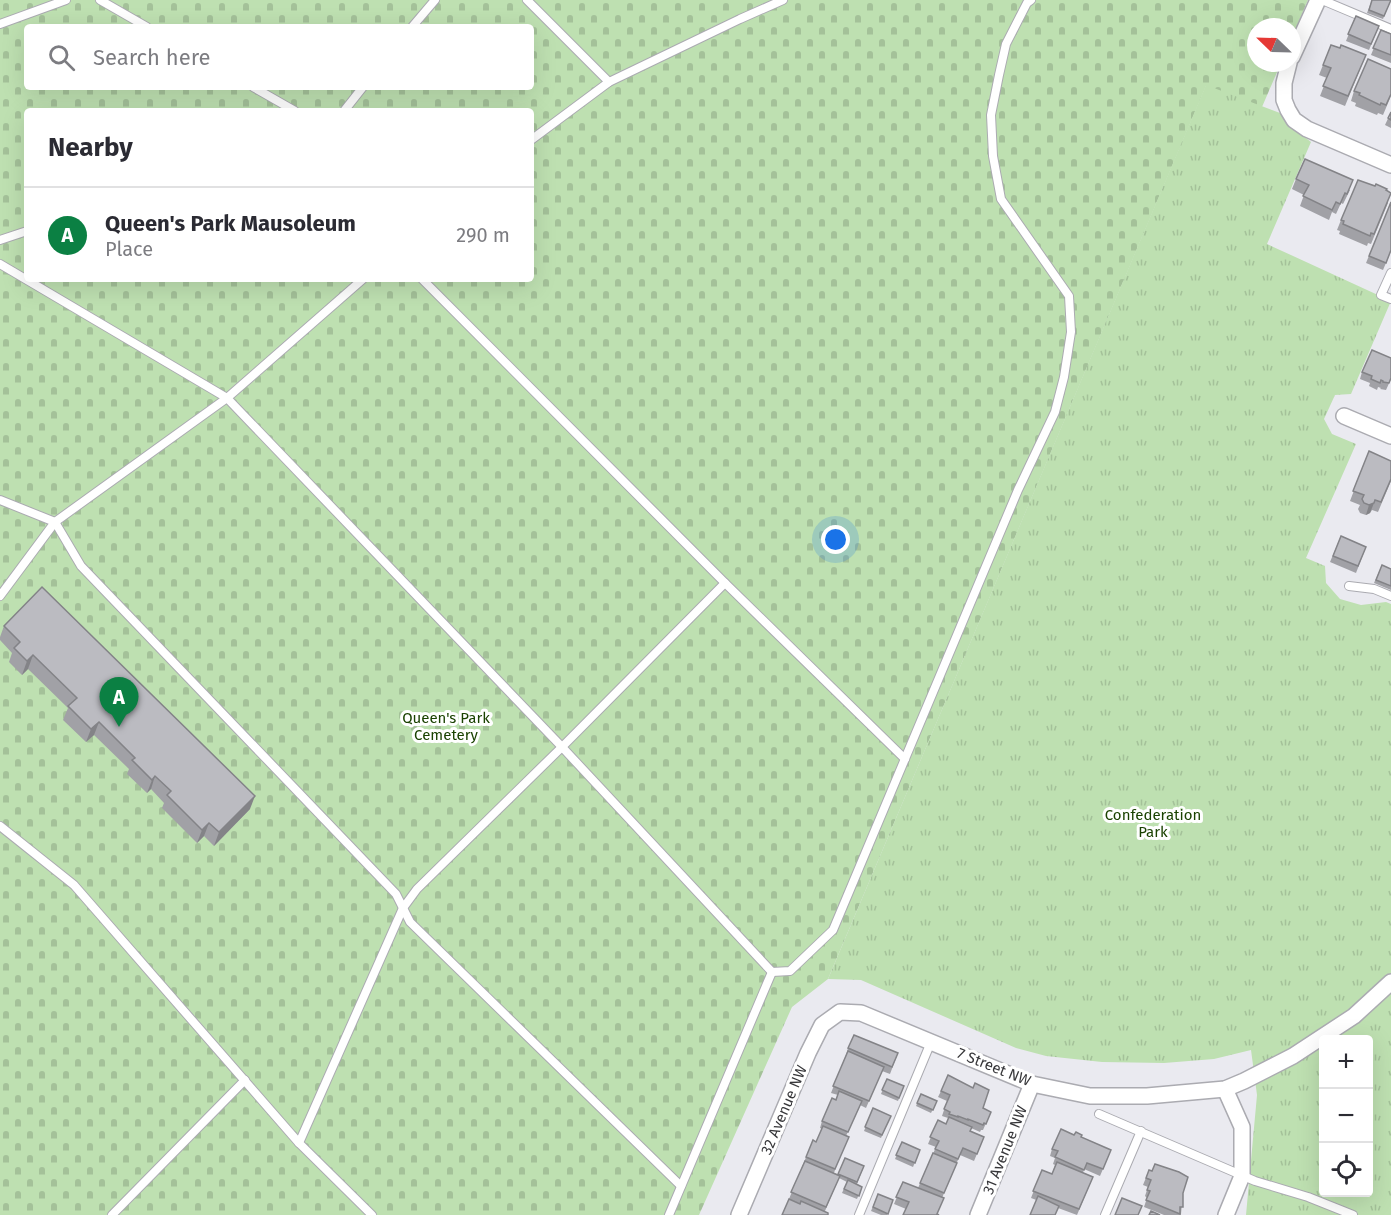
<!DOCTYPE html>
<meta charset="utf-8">
<style>
body{margin:0;font-family:"Fira Sans",sans-serif;background:#f2f2f3;color:#2b2b33}
.controls{position:absolute;right:18px;bottom:18px;display:grid;overflow:hidden;border-radius:6px;box-shadow:0 6px 24px #0002}
.controls button{width:54px;height:54px;display:grid;place-items:center;padding:0;border:0;border-bottom:2px solid #e1e1e2;background:#fff;color:#2b2b33;font:30px sans-serif}
.compass{position:absolute;left:1247px;top:18px;width:54px;height:54px;border-radius:50%;background:#fff;box-shadow:0 6px 24px #0002;rotate:293deg}
.you{position:absolute;left:836px;top:540px;width:21px;height:21px;margin:-15px;border:4px solid #fff;border-radius:50%;background:#1a73e8;box-shadow:0 0 0 9px #1a73e833}
.badge{display:grid;place-items:center;width:39px;height:39px;border-radius:50%;background:#0b8043;color:#fff;font-size:20px;font-weight:700}
.pin{position:absolute;translate:-50% -50px;filter:drop-shadow(0 2px 3px #0008)}
.pin::after{content:'';position:absolute;top:32px;width:21px;height:18px;background:inherit;clip-path:polygon(0 0,100% 0,50% 100%)}
.list{margin:0;padding:0;list-style:none}
h2{display:flex;justify-content:space-between;align-items:center;height:78px;margin:0;padding:0 24px;font-size:26px}
h2 small{font-size:20px;font-weight:400;color:#7c7c81}
.list li{display:grid;grid-template-columns:39px 1fr auto;gap:18px;align-items:center;box-sizing:border-box;height:96px;padding:0 24px;border-top:2px solid #e1e1e2}
.list b{display:block;font-size:22px;white-space:nowrap}
.list p{margin:0;font-size:20px;white-space:nowrap;color:#7c7c81}
.list em{font-size:20px;font-style:normal;color:#7c7c81}
.icon{flex:none;width:33px;height:33px;fill:none;stroke:currentColor;stroke-width:2;stroke-linecap:round;stroke-linejoin:round}
.map{position:relative;flex:none;width:1391px;height:1215px;overflow:hidden}
.search{position:absolute;background:#fff;box-shadow:0 6px 24px #0002;left:24px;top:24px;width:510px;height:66px;display:flex;align-items:center;gap:15px;box-sizing:border-box;padding:0 21px;border-radius:6px;color:#7c7c81;font-size:22px}
.panel{position:absolute;background:#fff;box-shadow:0 6px 24px #0002;left:24px;top:108px;width:510px;height:174px;border-radius:6px}
.map>svg:first-child{display:block}
</style>
<div class="map">
<svg width="1391" height="1215" viewBox="0 0 1391 1215">
<defs>
<pattern id="cemetery-stones" width="16" height="16" patternUnits="userSpaceOnUse" patternTransform="scale(1.5)"><rect width="16" height="16" fill="#bee0b1"/><path d="M2 7V4a2 2 0 0 1 4 0v3zM10 15v-3a2 2 0 0 1 4 0v3z" fill="#a4c199"/></pattern>
<pattern id="park-tufts" width="24" height="20" patternUnits="userSpaceOnUse" patternTransform="scale(1.5)"><rect width="24" height="20" fill="#bee0b1"/><path d="M3 7l-1-3M5 7V3M7 7l1-3M15 17l-1-3M17 17v-4M19 17l1-3" fill="none" stroke="#a4c199"/></pattern>
</defs>
<rect width="100%" height="100%" fill="#eaeaf0"/>
<path fill="url(#cemetery-stones)" fill-rule="evenodd" d="M 0,0 L 1308,0 L 1292,37 L 1292,27 L 1256,27 L 1256,63 L 1281,63 L 1262,107 L 1206,86 L 828,979 L 792,1007 L 699,1215 L 0,1215 ZM 27,27 L 531,27 L 531,87 L 27,87 ZM 27,111 L 531,111 L 531,279 L 27,279 Z"/>
<path fill="url(#park-tufts)" fill-rule="evenodd" d="M 1206,85 L 1280,113 L 1288,124 L 1311,142 L 1267,244 L 1391,301 L 1351,394 L 1335,395 L 1324,419 L 1332,434 L 1356,444 L 1306,558 L 1325,566 L 1326,583 L 1340,599 L 1361,605 L 1386,602 L 1391,604 L 1391,1215 L 1246,1215 L 1257,1095 L 1251,1050 L 1214,1059 L 1164,1063 L 1102,1062 L 1046,1056 L 1016,1048 L 861,980 L 828,979 ZM 1324,1040 L 1368,1040 L 1368,1192 L 1324,1192 Z"/>
<g fill="none" stroke-linecap="round" stroke-linejoin="round">
<g stroke="#ababb1" stroke-width="10">
<g id="lane">
<path d="M 100,0 L 147,27"/>
<path d="M 527,0 L 609,82"/>
<path d="M 1322,0 L 1391,29"/>
<path d="M 0,24 L 66,0"/>
<path d="M 412,27 L 435,0"/>
<path d="M 253,87 L 295,111"/>
<path d="M 344,111 L 363,87"/>
<path d="M 531,140 L 609,82 L 740,19 L 783,0"/>
<path d="M 0,240 L 27,231"/>
<path d="M 0,264 L 227,398 L 562,747 L 772,972 L 790,971 L 833,930 L 1018,490 L 1055,412 L 1064,377 L 1071,332 L 1069,296 L 1001,199 L 993,156 L 991,115 L 999,75 L 1006,44 L 1027,3 L 1031,0"/>
<path d="M 1391,273 L 1381,295 L 1391,299"/>
<path d="M 422,279 L 725,583 L 905,759"/>
<path d="M 0,500 L 55,522 L 81,566 L 396,894 L 403,908 L 417,889 L 562,747 L 725,583"/>
<path d="M 1349,586 L 1374,589 L 1391,596"/>
<path d="M 0,596 L 55,522 L 227,398 L 363,279"/>
<path d="M 0,826 L 74,885 L 299,1143"/>
<path d="M 403,908 L 410,922 L 681,1186"/>
<path d="M 1099,1114 L 1255,1181 L 1308,1197 L 1353,1215"/>
<path d="M 112,1215 L 245,1080"/>
<path d="M 372,1215 L 299,1143 L 403,908"/>
<path d="M 669,1215 L 772,972"/>
<path d="M 859,1215 L 931,1042"/>
<path d="M 1105,1215 L 1141,1131"/>
</g>
</g>
<g stroke="#ababb1" stroke-width="18">
<g id="street">
<path d="M 1292,57 L 1318,0"/>
<path d="M 1289,63 L 1284,83 L 1284,100 L 1288,110 L 1294,120 L 1307,129 L 1391,165"/>
<path d="M 1344,416 L 1391,436"/>
<path d="M 1225,1089 L 1242,1127 L 1242,1176 L 1226,1215"/>
<path d="M 739,1215 L 808,1053 L 822,1025 L 840,1012 L 861,1013 L 1032,1084 L 1090,1096 L 1147,1096 L 1225,1089 L 1244,1081 L 1293,1056 L 1354,1016 L 1391,982"/>
<path d="M 978,1215 L 1032,1084"/>
</g>
</g>
<use href="#lane" stroke="#fff" stroke-width="8"/>
<use href="#street" stroke="#fff" stroke-width="15"/>
</g>
<g fill="#a1a1a6">
<path d="M 1372,0 L 1391,0 L 1383,19 L 1367,13 Z"/>
<path d="M 1356,16 L 1379,26 L 1369,50 L 1346,41 Z"/>
<path d="M 1381,30 L 1391,34 L 1391,63 L 1371,55 Z"/>
<path d="M 1340,48 L 1366,55 L 1345,106 L 1320,96 L 1327,78 L 1319,75 L 1323,65 Z"/>
<path d="M 1354,91 L 1391,96 L 1383,115 L 1378,113 L 1377,115 L 1355,106 L 1356,103 L 1351,101 Z"/>
<path d="M 1391,112 L 1391,128 L 1385,125 Z"/>
<path d="M 1296,179 L 1350,190 L 1343,204 L 1341,203 L 1336,214 L 1332,212 L 1329,220 L 1300,206 L 1304,195 L 1292,189 Z"/>
<path d="M 1386,190 L 1388,203 L 1371,244 L 1368,243 L 1367,246 L 1339,234 L 1340,231 L 1337,230 L 1341,220 Z"/>
<path d="M 1391,202 L 1391,251 L 1383,270 L 1366,263 Z"/>
<path d="M 1362,372 L 1391,379 L 1386,390 L 1380,389 L 1381,388 L 1378,387 L 1377,390 L 1369,386 L 1370,383 L 1360,379 Z"/>
<path d="M 1369,451 L 1391,481 L 1378,512 L 1372,510 L 1370,513 L 1366,515 L 1360,513 L 1358,509 L 1360,505 L 1350,501 Z"/>
<path d="M 1341,536 L 1366,547 L 1356,573 L 1330,562 Z"/>
<path d="M 1382,565 L 1391,569 L 1391,590 L 1374,583 Z"/>
<path d="M 4,626 L 250,809 L 214,846 L 204,836 L 197,843 L 162,808 L 164,803 L 151,789 L 147,793 L 127,774 L 129,769 L 94,735 L 86,742 L 63,720 L 68,708 L 28,669 L 22,675 L 9,662 L 12,653 L 0,640 L 0,637 Z"/>
<path d="M 848,1048 L 898,1053 L 890,1074 L 882,1071 L 866,1108 L 860,1105 L 846,1136 L 834,1173 L 838,1175 L 864,1166 L 857,1184 L 862,1187 L 857,1199 L 842,1193 L 847,1182 L 839,1178 L 825,1211 L 828,1215 L 789,1199 L 813,1140 L 816,1142 L 822,1129 L 820,1128 L 822,1121 L 838,1095 L 831,1093 L 846,1055 Z"/>
<path d="M 887,1079 L 904,1086 L 898,1101 L 881,1094 Z"/>
<path d="M 941,1091 L 991,1112 L 983,1130 L 981,1130 L 980,1132 L 971,1128 L 970,1131 L 984,1137 L 974,1161 L 960,1155 L 942,1198 L 906,1209 L 894,1204 L 903,1182 L 918,1188 L 936,1147 L 928,1144 L 938,1120 L 946,1124 L 948,1118 L 942,1116 L 947,1101 L 938,1097 Z"/>
<path d="M 921,1094 L 937,1101 L 931,1113 L 916,1106 Z"/>
<path d="M 873,1108 L 891,1116 L 881,1138 L 864,1131 Z"/>
<path d="M 1081,1137 L 1111,1150 L 1100,1176 L 1084,1169 L 1083,1173 L 1093,1177 L 1077,1215 L 1031,1198 L 1042,1170 L 1052,1174 L 1055,1165 L 1053,1164 L 1055,1158 L 1050,1156 L 1052,1149 Z"/>
<path d="M 902,1142 L 920,1150 L 913,1167 L 895,1159 Z"/>
<path d="M 1149,1170 L 1183,1193 L 1181,1214 L 1180,1215 L 1164,1215 L 1144,1207 L 1147,1198 L 1145,1196 L 1148,1187 L 1143,1185 Z"/>
<path d="M 878,1194 L 893,1200 L 887,1215 L 881,1215 L 871,1211 Z"/>
</g>
<g fill="#838387">
<path d="M 1374,503 L 1370,513 L 1366,515 L 1369,505 Z"/>
<path d="M 33,655 L 28,669 L 22,675 L 27,661 Z"/>
<path d="M 99,722 L 94,735 L 86,742 L 91,729 Z"/>
<path d="M 155,776 L 151,789 L 147,793 L 152,780 Z"/>
<path d="M 255,796 L 250,809 L 214,846 L 219,832 Z"/>
<path d="M 209,823 L 204,836 L 197,843 L 202,830 Z"/>
</g>
<g fill="#bbbbc1" stroke="#838387" stroke-width="1.5">
<path d="M 1372,0 L 1391,0 L 1384,16 L 1369,10 Z"/>
<path d="M 1356,16 L 1379,26 L 1371,44 L 1348,34 Z"/>
<path d="M 1381,30 L 1391,34 L 1391,55 L 1373,48 Z"/>
<path d="M 1331,45 L 1340,48 L 1341,45 L 1366,55 L 1348,96 L 1323,86 L 1331,68 L 1323,65 Z"/>
<path d="M 1368,59 L 1391,69 L 1391,94 L 1386,105 L 1381,103 L 1380,105 L 1359,95 L 1360,93 L 1354,91 Z"/>
<path d="M 1391,112 L 1391,120 L 1388,118 Z"/>
<path d="M 1305,159 L 1353,180 L 1347,194 L 1345,193 L 1340,204 L 1336,202 L 1332,210 L 1303,196 L 1309,185 L 1296,179 Z"/>
<path d="M 1358,180 L 1375,186 L 1376,184 L 1387,189 L 1386,190 L 1391,193 L 1374,234 L 1371,233 L 1370,236 L 1343,224 L 1344,221 L 1341,220 Z"/>
<path d="M 1391,202 L 1391,250 L 1386,263 L 1369,256 Z"/>
<path d="M 1372,350 L 1391,358 L 1391,378 L 1389,383 L 1383,382 L 1383,381 L 1381,380 L 1380,383 L 1371,379 L 1372,376 L 1362,372 Z"/>
<path d="M 1369,451 L 1391,461 L 1391,479 L 1381,502 L 1375,500 L 1374,503 L 1369,505 L 1364,503 L 1362,499 L 1364,495 L 1353,491 Z"/>
<path d="M 1341,536 L 1366,547 L 1358,566 L 1333,556 Z"/>
<path d="M 1382,565 L 1391,569 L 1391,586 L 1376,580 Z"/>
<path d="M 42,587 L 255,796 L 219,832 L 209,823 L 202,830 L 167,795 L 171,791 L 155,776 L 152,780 L 132,760 L 135,758 L 99,722 L 91,729 L 68,706 L 77,698 L 33,655 L 27,661 L 14,648 L 20,642 L 4,626 Z"/>
<path d="M 854,1035 L 898,1053 L 892,1067 L 848,1048 Z"/>
<path d="M 848,1051 L 884,1067 L 869,1101 L 833,1086 Z"/>
<path d="M 948,1075 L 973,1088 L 975,1083 L 989,1090 L 983,1108 L 991,1112 L 986,1124 L 984,1123 L 983,1125 L 968,1119 L 968,1120 L 958,1116 L 958,1117 L 949,1114 L 950,1112 L 944,1109 L 950,1095 L 941,1091 Z"/>
<path d="M 887,1079 L 904,1086 L 899,1098 L 882,1090 Z"/>
<path d="M 839,1091 L 862,1101 L 848,1132 L 822,1121 L 832,1098 L 836,1100 Z"/>
<path d="M 921,1094 L 937,1101 L 933,1110 L 917,1103 Z"/>
<path d="M 873,1108 L 891,1116 L 882,1135 L 865,1127 Z"/>
<path d="M 949,1117 L 972,1127 L 970,1131 L 984,1137 L 977,1154 L 963,1148 L 958,1159 L 935,1149 L 939,1141 L 930,1137 L 938,1120 L 946,1124 Z"/>
<path d="M 823,1126 L 849,1137 L 835,1169 L 806,1157 L 813,1140 L 816,1142 Z"/>
<path d="M 1061,1129 L 1074,1135 L 1076,1132 L 1082,1135 L 1081,1137 L 1111,1150 L 1103,1169 L 1087,1163 L 1084,1170 L 1055,1157 L 1058,1151 L 1052,1149 Z"/>
<path d="M 902,1142 L 920,1150 L 915,1163 L 896,1155 Z"/>
<path d="M 933,1153 L 957,1163 L 944,1193 L 920,1183 Z"/>
<path d="M 845,1158 L 864,1166 L 857,1182 L 838,1174 Z"/>
<path d="M 805,1161 L 840,1176 L 826,1207 L 791,1192 Z"/>
<path d="M 1057,1162 L 1093,1177 L 1079,1209 L 1033,1191 L 1042,1170 L 1052,1174 Z"/>
<path d="M 1155,1164 L 1179,1172 L 1188,1177 L 1183,1193 L 1183,1207 L 1180,1207 L 1180,1214 L 1146,1200 L 1150,1191 L 1147,1190 L 1151,1180 L 1146,1178 L 1149,1170 L 1152,1171 Z"/>
<path d="M 848,1180 L 862,1187 L 859,1196 L 844,1189 Z"/>
<path d="M 903,1182 L 944,1198 L 937,1214 L 939,1215 L 903,1215 L 909,1202 L 896,1197 Z"/>
<path d="M 878,1194 L 893,1200 L 888,1214 L 873,1207 Z"/>
<path d="M 1038,1196 L 1059,1206 L 1055,1215 L 1030,1215 Z"/>
<path d="M 1122,1198 L 1142,1206 L 1138,1215 L 1115,1215 Z"/>
<path d="M 789,1199 L 800,1204 L 801,1201 L 828,1213 L 828,1215 L 782,1215 Z"/>
<path d="M 1151,1211 L 1160,1215 L 1149,1215 Z"/>
</g>
<g text-anchor="middle" dominant-baseline="central" stroke-width="6" stroke-linejoin="round" paint-order="stroke">
<g font-size="15" fill="#1a4201" stroke="#fff">
<text x="446" y="718">Queen's Park<tspan x="446" dy="17">Cemetery</tspan></text>
<text x="1153" y="815">Confederation<tspan x="1153" dy="17">Park</tspan></text>
</g>
<g font-size="15" fill="#37373a" stroke="#fff">
<text transform="translate(994 1067) rotate(22)">7 Street NW</text>
<text transform="translate(784 1110) rotate(-67)">32 Avenue NW</text>
<text transform="translate(1005 1150) rotate(-68)">31 Avenue NW</text>
</g>
</g>
</svg>
<div class="controls">
<button>+</button>
<button>−</button>
<button><svg class="icon" aria-label="locate" viewBox="0 0 24 24"><circle cx="12" cy="12" r="6"/><path d="M12 2v4M12 18v4M2 12h4M18 12h4"/></svg></button>
</div>
<svg class="compass" viewBox="-18 -18 36 36"><path d="M0-13l5 13h-10z" fill="#e53935"/><path d="M0 13l5-13h-10z" fill="#7c7c81"/></svg>
<div class="you"></div>
<div class="pin badge" style="left:119px;top:727px">A</div>
<div class="search"><svg class="icon" aria-label="search" viewBox="0 0 24 24"><circle cx="10" cy="10" r="6"/><path d="M15 15l6 6"/></svg>Search here</div>
<section class="panel">
<h2>Nearby<small></small></h2>
<ul class="list">
<li><span class="badge">A</span><div><b>Queen's Park Mausoleum</b><p>Place</p></div><em>290 m</em></li>
</ul>
</section>
</div>
